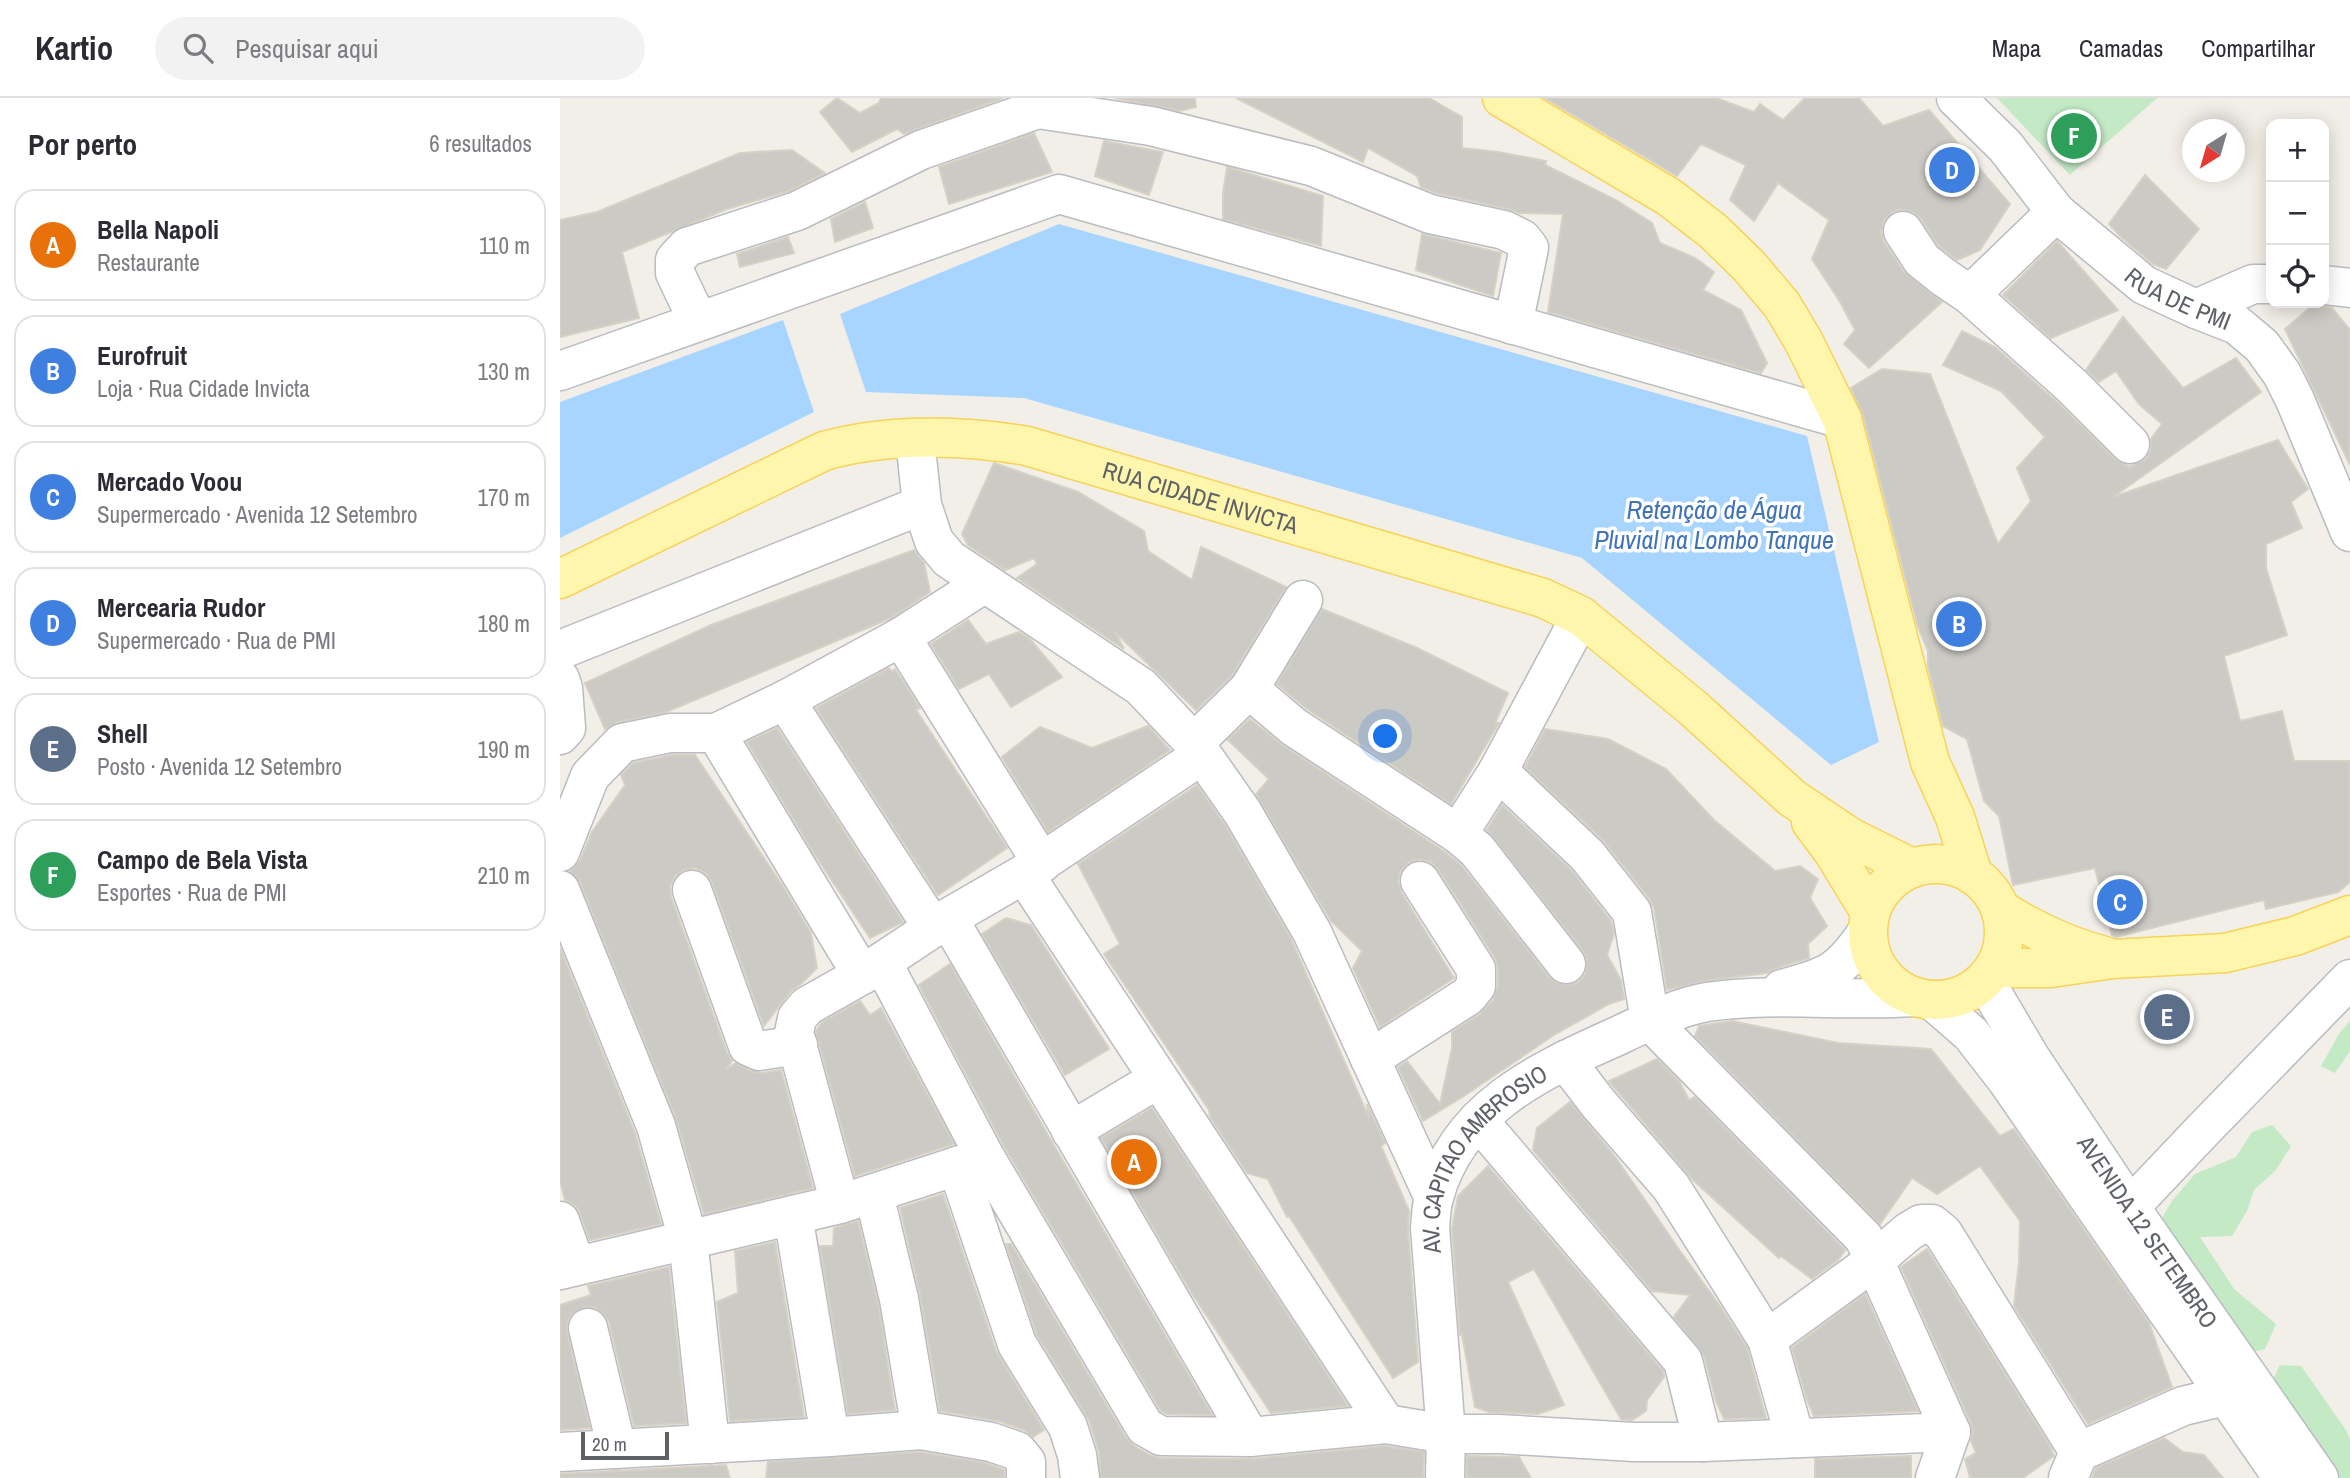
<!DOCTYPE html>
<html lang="pt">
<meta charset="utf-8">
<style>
body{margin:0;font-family:"Archivo Narrow",sans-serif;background:#f2f2f3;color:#2b2b33}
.controls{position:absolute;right:21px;top:21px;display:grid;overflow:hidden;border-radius:14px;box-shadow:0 4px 18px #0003}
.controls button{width:63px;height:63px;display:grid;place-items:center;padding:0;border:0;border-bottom:2px solid #e1e1e2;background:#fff;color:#2b2b33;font:35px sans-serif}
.compass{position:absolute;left:1622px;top:21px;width:63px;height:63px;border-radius:50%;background:#fff;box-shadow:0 4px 18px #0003;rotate:217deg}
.scale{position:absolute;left:21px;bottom:18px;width:88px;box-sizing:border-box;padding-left:7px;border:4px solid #5e6267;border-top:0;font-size:19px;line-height:24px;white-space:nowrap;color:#5e6267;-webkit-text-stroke:5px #fff;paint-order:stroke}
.you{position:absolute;left:826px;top:639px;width:24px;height:24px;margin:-18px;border:5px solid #fff;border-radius:50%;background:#1a73e8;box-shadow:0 0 0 10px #1a73e833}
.badge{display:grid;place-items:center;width:46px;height:46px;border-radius:50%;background:#f0472e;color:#fff;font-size:23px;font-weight:700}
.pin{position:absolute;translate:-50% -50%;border:4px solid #fff;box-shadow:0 2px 7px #0006}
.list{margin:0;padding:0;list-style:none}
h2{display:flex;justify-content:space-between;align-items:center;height:91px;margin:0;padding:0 28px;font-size:30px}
h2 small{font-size:23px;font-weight:400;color:#7c7c81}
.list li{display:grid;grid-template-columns:46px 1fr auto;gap:21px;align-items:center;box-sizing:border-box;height:112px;margin:0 14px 14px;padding:0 14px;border:2px solid #e1e1e2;border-radius:21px}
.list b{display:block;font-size:26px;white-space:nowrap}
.list p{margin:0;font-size:23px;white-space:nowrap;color:#7c7c81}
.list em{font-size:23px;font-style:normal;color:#7c7c81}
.icon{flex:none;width:38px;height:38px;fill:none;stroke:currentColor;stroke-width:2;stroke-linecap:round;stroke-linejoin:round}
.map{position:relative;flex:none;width:1790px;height:1380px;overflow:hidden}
header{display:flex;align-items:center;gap:42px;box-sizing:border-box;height:98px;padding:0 35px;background:#fff;border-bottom:2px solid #e1e1e2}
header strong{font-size:33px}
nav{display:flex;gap:38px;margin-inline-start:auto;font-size:24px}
.search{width:490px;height:63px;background:#f2f2f3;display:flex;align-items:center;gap:18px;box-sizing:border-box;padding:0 24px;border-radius:38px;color:#7c7c81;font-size:26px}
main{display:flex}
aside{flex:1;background:#fff}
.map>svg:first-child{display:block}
</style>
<header>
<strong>Kartio</strong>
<div class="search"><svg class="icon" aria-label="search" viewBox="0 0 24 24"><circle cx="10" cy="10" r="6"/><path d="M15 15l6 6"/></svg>Pesquisar aqui</div>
<nav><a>Mapa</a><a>Camadas</a><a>Compartilhar</a></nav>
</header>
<main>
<aside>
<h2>Por perto<small>6 resultados</small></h2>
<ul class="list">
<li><span class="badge" style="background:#e8710a">A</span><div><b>Bella Napoli</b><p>Restaurante</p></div><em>110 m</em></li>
<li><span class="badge" style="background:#3f7fe0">B</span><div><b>Eurofruit</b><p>Loja · Rua Cidade Invicta</p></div><em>130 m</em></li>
<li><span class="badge" style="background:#3f7fe0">C</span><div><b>Mercado Voou</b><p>Supermercado · Avenida 12 Setembro</p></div><em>170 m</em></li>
<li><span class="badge" style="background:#3f7fe0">D</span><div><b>Mercearia Rudor</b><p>Supermercado · Rua de PMI</p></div><em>180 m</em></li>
<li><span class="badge" style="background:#5c6f8a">E</span><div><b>Shell</b><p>Posto · Avenida 12 Setembro</p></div><em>190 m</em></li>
<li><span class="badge" style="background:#2e9e5b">F</span><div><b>Campo de Bela Vista</b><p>Esportes · Rua de PMI</p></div><em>210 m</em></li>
</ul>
</aside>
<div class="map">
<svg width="1790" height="1380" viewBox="0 0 1790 1380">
<rect width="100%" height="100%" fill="#f1efe7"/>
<g fill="#c3e9c5">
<path d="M 1437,0 L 1597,0 L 1510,77 Z"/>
<path d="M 1790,923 L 1790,953 L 1775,975 L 1761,968 L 1779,936 Z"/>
<path d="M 1712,1027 L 1731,1048 L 1716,1072 L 1694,1092 L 1687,1113 L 1672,1138 L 1640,1139 L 1674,1191 L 1716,1226 L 1705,1251 L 1684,1256 L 1598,1127 L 1612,1103 L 1635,1076 L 1676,1059 L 1692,1034 Z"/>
<path d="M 1720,1267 L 1741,1268 L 1786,1332 L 1790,1341 L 1790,1380 L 1769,1380 L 1711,1285 Z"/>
</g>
<g fill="#a8d5ff">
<path d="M 499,126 L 1247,338 L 1319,644 L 1271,667 L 1022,460 L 464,300 L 306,294 L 280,216 Z"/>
<path d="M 223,222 L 254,314 L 0,440 L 0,304 Z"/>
</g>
<g fill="#cccac4" stroke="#d6d1c5" stroke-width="2">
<path d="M 277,0 L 300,15 L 319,5 L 321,0 L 443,0 L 344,36 L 337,31 L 292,54 L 260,14 Z"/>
<path d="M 635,0 L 636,9 L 620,13 L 555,0 Z"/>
<path d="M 676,0 L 869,0 L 902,19 L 902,50 L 938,54 L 986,63 L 985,67 L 1056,102 L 1092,125 L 1100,145 L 1135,160 L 1154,174 L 1143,192 L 1181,212 L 1207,265 L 1201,275 L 988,214 L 1003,116 L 959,115 L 949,111 L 876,95 L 861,89 L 857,78 L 808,50 L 803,64 Z"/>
<path d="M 985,0 L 1156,0 L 1194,14 L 1200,6 L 1223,22 L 1245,0 L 1299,0 L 1323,28 L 1369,12 L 1450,106 L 1420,152 L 1397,162 L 1378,147 L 1361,121 L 1353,114 L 1341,111 L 1332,114 L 1324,123 L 1321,134 L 1324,144 L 1344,174 L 1382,204 L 1309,270 L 1284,246 L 1295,232 L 1279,202 L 1252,161 L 1269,122 L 1218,85 L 1194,123 L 1170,102 L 1186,67 L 1141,46 L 1117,78 Z"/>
<path d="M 474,35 L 492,74 L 389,106 L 379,69 Z"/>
<path d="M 544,43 L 603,54 L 589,97 L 535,78 Z"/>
<path d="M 232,52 L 265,75 L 229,93 L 167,111 L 62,154 L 79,220 L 0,239 L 0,122 L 37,114 L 180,55 Z"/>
<path d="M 667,69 L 763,98 L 761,148 L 663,121 L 663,96 Z"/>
<path d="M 1585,77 L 1639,131 L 1606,171 L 1593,166 L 1560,138 L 1549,126 Z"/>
<path d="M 305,104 L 313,130 L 275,144 L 271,121 Z"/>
<path d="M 862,136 L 941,155 L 933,198 L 856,172 Z"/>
<path d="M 228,139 L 234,155 L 180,169 L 177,156 Z"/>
<path d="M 1497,143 L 1558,212 L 1491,240 L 1443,197 Z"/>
<path d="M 1754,206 L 1772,210 L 1790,232 L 1790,367 L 1725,231 Z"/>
<path d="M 1563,219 L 1623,290 L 1676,260 L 1701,294 L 1553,399 L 1718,342 L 1748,391 L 1731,404 L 1742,430 L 1706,446 L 1706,470 L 1727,537 L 1664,558 L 1680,623 L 1722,613 L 1734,663 L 1790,663 L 1790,784 L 1778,794 L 1706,811 L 1704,802 L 1556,839 L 1552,837 L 1535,770 L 1453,787 L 1439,718 L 1424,703 L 1407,641 L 1383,628 L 1368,568 L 1368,553 L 1358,529 L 1303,316 L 1291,290 L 1322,271 L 1370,276 L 1438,446 L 1471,403 L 1457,370 L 1485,339 L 1441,293 L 1383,267 L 1402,233 L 1435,249 L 1497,304 L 1555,361 L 1570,369 L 1586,361 L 1591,351 L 1591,341 L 1602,326 L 1579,306 L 1556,273 L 1539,284 L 1526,272 Z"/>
<path d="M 434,365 L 518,394 L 584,433 L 588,453 L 632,482 L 641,449 L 726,489 L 672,577 L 636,612 L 555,534 L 564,551 L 457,480 L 477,466 L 474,460 L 445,472 L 408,447 L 402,436 Z"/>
<path d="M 354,452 L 364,465 L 370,494 L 331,520 L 106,614 L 58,624 L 45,631 L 25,585 L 151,527 Z"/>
<path d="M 762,511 L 857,550 L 948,595 L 935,625 L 939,625 L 891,706 L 747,611 L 717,586 Z"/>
<path d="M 408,522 L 426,546 L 459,534 L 470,541 L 502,579 L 451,609 L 429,576 L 399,591 L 371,546 Z"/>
<path d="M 329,570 L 332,574 L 335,571 L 360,610 L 356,612 L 447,750 L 378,797 L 256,610 Z"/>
<path d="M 690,621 L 722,647 L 885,754 L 901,767 L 989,879 L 998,886 L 1010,887 L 1019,884 L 1026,875 L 1027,862 L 1023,853 L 927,732 L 942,707 L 1011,772 L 1051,823 L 1054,836 L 1047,857 L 1061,882 L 1064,901 L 1049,906 L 994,937 L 904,998 L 863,1023 L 838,969 L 847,963 L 880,1006 L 892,950 L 892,934 L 920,916 L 933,902 L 938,888 L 938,871 L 935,860 L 878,771 L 871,764 L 860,761 L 849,764 L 840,774 L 838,783 L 841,794 L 894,880 L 820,929 L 793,870 L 802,853 L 771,823 L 696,696 L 709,681 L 668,642 Z"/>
<path d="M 588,628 L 610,652 L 488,734 L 442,659 L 480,629 L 532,650 Z"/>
<path d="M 217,630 L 343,824 L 310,840 L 253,754 L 187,644 Z"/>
<path d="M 985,631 L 1048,641 L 1106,671 L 1154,722 L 1215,773 L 1240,768 L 1258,781 L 1250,800 L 1267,828 L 1248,846 L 1249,860 L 1216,870 L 1207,875 L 1143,883 L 1107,892 L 1094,810 L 1089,800 L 1042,741 L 965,669 Z"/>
<path d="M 112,657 L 135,657 L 222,787 L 251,835 L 257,870 L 242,885 L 230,894 L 204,928 L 152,784 L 146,775 L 135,770 L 124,772 L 115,778 L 110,789 L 111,799 L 167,955 L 172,963 L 165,972 L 176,965 L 190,973 L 202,975 L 221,972 L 253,1090 L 144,1116 L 116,1020 L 20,784 L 10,773 L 20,763 L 32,734 L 65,687 L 61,677 L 73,665 Z"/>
<path d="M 637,687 L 665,727 L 731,841 L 809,1020 L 807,1006 L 825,1045 L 821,1048 L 849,1113 L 848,1132 L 858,1264 L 833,1280 L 729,1118 L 727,1119 L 708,1081 L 687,1075 L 650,1019 L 649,1012 L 544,856 L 560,846 L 518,766 Z"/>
<path d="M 446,820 L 471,827 L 549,951 L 505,977 L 422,836 Z"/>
<path d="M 0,850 L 75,1035 L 101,1126 L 30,1142 L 20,1115 L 15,1107 L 5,1102 L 0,1083 Z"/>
<path d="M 390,866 L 492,1044 L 652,1317 L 607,1316 L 601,1313 L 444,1048 L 359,887 Z"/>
<path d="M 300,903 L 310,917 L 321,910 L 394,1046 L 295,1078 L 256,934 L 261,925 Z"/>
<path d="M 1172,923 L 1278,945 L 1371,951 L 1440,1038 L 1454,1031 L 1589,1225 L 1612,1289 L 1528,1326 L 1454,1208 L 1459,1164 L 1460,1123 L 1420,1068 L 1377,1096 L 1352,1080 L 1320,1126 L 1135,938 L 1139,928 Z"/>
<path d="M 1097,961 L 1119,983 L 1129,1002 L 1135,999 L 1285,1152 L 1278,1162 L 1252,1181 L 1221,1158 L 1219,1160 L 1133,1082 L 1049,983 Z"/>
<path d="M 1010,1004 L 1056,1060 L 1120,1153 L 1160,1208 L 1187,1250 L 1206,1320 L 1164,1321 L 1156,1303 L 1144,1257 L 1114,1219 L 1130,1197 L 1092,1193 L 973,1052 L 977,1030 Z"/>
<path d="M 592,1010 L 788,1308 L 711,1315 L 631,1194 L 541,1040 Z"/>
<path d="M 928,1068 L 1103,1273 L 1104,1279 L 1087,1302 L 1086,1313 L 1072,1322 L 1061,1321 L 974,1171 L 948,1184 L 1004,1307 L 978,1316 L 929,1314 L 915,1309 L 902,1236 L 900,1237 L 892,1130 L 898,1098 Z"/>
<path d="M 383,1096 L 436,1253 L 484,1332 L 473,1339 L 464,1332 L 438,1323 L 380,1313 L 360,1196 L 340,1110 Z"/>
<path d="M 298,1123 L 318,1205 L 335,1312 L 288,1316 L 260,1148 L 273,1148 L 274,1130 Z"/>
<path d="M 215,1144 L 244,1319 L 170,1323 L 157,1204 L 178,1195 L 175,1153 Z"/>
<path d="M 446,1146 L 451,1146 L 566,1340 L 574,1348 L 590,1357 L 601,1360 L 690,1361 L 825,1348 L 864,1354 L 863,1380 L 541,1380 L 539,1354 L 529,1322 L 477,1237 Z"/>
<path d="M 1367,1151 L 1491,1350 L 1494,1358 L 1463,1380 L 1410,1380 L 1405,1361 L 1416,1355 L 1411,1343 L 1413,1334 L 1411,1325 L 1341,1169 Z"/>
<path d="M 109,1169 L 126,1325 L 74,1328 L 49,1224 L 43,1215 L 34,1209 L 24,1209 L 13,1215 L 7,1224 L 7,1234 L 30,1330 L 0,1332 L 0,1207 L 31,1197 L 28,1188 Z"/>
<path d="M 1305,1196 L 1358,1313 L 1254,1318 L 1247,1302 L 1232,1250 Z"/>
<path d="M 1604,1340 L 1623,1354 L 1644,1357 L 1663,1380 L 1532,1380 L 1536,1370 Z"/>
<path d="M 360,1354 L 426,1365 L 444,1372 L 444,1380 L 206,1380 L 208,1364 Z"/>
<path d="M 907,1358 L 959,1359 L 971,1380 L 907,1380 Z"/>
<path d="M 1351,1358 L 1351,1380 L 1255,1380 L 1255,1361 Z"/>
<path d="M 166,1367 L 170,1380 L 0,1380 L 0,1376 Z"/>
</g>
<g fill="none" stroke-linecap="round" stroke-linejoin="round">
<g stroke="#b9bcc1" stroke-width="41">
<g id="minor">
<path id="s1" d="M 1396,0 L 1445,48 L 1496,114 L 1584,187 L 1636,211 L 1677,227 L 1702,248 L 1722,276 L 1735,302 L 1790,434"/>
<path d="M 1343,133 L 1362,162 L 1382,178 L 1410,197 L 1512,288 L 1570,346"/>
<path d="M 1764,187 L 1790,190"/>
<path d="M 1410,197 L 1496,114"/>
<path d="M 1636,211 L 1693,186 L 1711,186"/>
<path d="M 138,223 L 115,175 L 115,162 L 127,149 L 237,113 L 361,52 L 478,11 L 591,28 L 751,68 L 870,116 L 944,132 L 962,141 L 969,150 L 953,227"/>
<path d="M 0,273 L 499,96 L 1282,321"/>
<path d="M 355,341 L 362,407 L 374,443 L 389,461 L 581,589 L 634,645 L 683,715 L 752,834 L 874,1100"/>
<path d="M 1021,518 L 938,673 L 1027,757 L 1072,814 L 1090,923 L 1304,1140 L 1391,1334 L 1375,1380"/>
<path d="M 341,539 L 482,765"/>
<path d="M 0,552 L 362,407"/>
<path d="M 0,581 L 3,590 L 6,630 L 0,637"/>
<path d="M 689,591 L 734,629 L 898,736 L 917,752 L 1006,866"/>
<path d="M 225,602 L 373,830"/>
<path d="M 634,645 L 689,591 L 743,502"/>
<path d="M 642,657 L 464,776 L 388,820 L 690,1339"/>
<path d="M 898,736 L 938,673"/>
<path d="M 0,754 L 30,678 L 62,645 L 110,635 L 156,635"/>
<path d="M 464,776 L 826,1326"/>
<path d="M 0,792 L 96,1028 L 128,1141 L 150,1346"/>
<path d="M 132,792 L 188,948 L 199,953 L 238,947"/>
<path d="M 322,864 L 425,1059 L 585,1329 L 601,1338 L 690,1339 L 826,1326 L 886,1336 L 938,1336 L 1074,1344 L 1143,1344 L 1391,1334"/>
<path d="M 302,877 L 156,635 L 225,602 L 341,539 L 425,485"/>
<path id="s2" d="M 1425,883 L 1470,959 L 1570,1109 L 1759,1380"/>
<path d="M 1222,891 C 1268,878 1280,875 1307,834"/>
<path d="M 1373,903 L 1411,936 L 1446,981 L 1723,1380"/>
<path d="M 810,961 L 908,898 L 916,888 L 916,871 L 860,783"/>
<path d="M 1005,962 L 1038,1005 L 1111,1089 L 1207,1241 L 1235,1340"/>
<path d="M 918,1022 L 1123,1263 L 1143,1344"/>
<path d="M 511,1033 L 598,981"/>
<path d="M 397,1068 L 457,1246 L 508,1329 L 517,1357 L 520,1380"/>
<path d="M 314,1096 L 339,1201 L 361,1332"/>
<path d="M 280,1106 L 234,935 L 237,920 L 247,908 L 302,877 L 388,820"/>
<path d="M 233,1117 L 270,1339"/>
<path d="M 0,1123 L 16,1168"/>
<path d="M 1556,1128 L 1570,1109 L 1644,1031 L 1790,881"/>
<path d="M 0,1172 L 280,1106 L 425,1059"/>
<path d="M 28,1230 L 57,1351"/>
<path d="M 1207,1241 L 1314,1163 L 1348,1134 L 1361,1126 L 1372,1126 L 1383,1135 L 1519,1354"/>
<path d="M 0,1354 L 270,1339 L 361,1332 L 431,1344 L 457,1353 L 466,1364 L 466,1380"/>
<path id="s3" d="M 885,1380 L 886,1336 L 870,1130 C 871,1120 871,1109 874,1099 C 898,1011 977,974 1053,940 C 1081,927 1117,909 1147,904 C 1216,894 1285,904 1354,899"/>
<path d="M 1508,1380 L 1519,1354 L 1623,1308 L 1665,1298 L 1683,1285"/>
</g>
</g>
<g stroke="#f7d35a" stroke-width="41">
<g id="major">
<path d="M 942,0 L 1109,99 L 1153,133 L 1189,168 L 1222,207 L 1244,244 L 1282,321 L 1370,664 L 1395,719 L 1413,777"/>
<path id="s4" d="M 0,481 L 264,353 C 328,335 402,337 467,348 L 983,500 L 1021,518 L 1133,610 L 1232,700 L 1290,739 L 1352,770"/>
<path d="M 1251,724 L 1274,755 L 1310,814"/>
<circle cx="1376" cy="834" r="68"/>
<path d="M 1440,811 C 1474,833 1509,849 1548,859"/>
<path d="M 1434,870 L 1491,870 L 1553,861 L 1665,855 L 1735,838 L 1790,817"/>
</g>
</g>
<use href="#minor" stroke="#fff" stroke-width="38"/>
<use href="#major" stroke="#fff6ad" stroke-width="38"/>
</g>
<g text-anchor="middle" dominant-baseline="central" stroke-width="7" stroke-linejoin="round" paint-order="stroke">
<g font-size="24" fill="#5e6267" stroke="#fff">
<text stroke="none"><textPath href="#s1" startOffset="303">RUA DE PMI</textPath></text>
<text stroke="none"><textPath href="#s4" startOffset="679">RUA CIDADE INVICTA</textPath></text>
<text stroke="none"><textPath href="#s3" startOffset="340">AV. CAPITAO AMBROSIO</textPath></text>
<text stroke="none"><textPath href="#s2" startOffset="299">AVENIDA 12 SETEMBRO</textPath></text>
</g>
<g font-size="26" font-style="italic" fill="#4073b7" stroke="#fff">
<text x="1154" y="411">Retenção de Água<tspan x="1154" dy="30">Pluvial na Lombo Tanque</tspan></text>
</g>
</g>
</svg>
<div class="controls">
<button>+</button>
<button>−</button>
<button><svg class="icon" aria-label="locate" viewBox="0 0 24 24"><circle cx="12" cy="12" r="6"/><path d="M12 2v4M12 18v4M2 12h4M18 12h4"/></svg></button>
</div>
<svg class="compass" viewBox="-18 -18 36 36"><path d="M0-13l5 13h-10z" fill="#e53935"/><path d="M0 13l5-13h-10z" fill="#7c7c81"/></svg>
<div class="scale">20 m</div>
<div class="you"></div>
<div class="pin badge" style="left:574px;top:1064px;background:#e8710a">A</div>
<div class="pin badge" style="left:1399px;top:526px;background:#3f7fe0">B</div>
<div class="pin badge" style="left:1560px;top:804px;background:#3f7fe0">C</div>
<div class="pin badge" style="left:1392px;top:72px;background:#3f7fe0">D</div>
<div class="pin badge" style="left:1607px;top:919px;background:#5c6f8a">E</div>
<div class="pin badge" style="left:1514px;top:38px;background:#2e9e5b">F</div>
</div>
</main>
